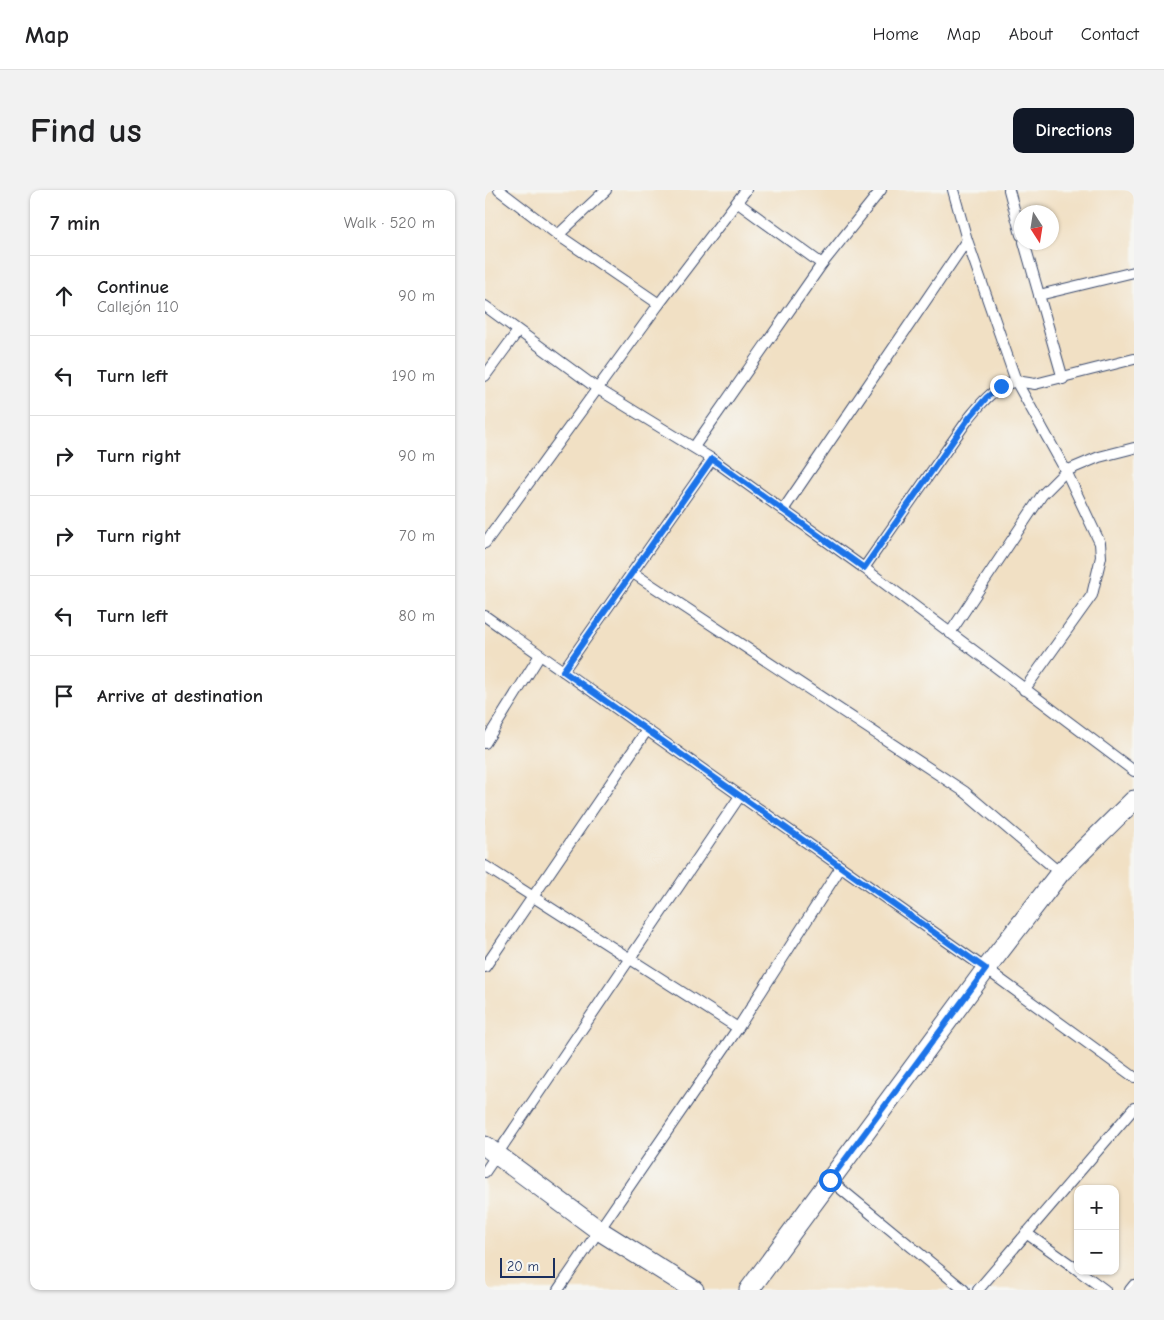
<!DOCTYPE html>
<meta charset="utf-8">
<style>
body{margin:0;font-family:"Comic Neue",sans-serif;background:#f2f2f2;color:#202124}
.controls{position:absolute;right:15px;bottom:15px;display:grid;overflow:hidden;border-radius:10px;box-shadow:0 1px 4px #0004}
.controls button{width:45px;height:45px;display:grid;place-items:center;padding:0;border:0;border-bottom:1px solid #e0e0e0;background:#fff;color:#202124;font:25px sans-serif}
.compass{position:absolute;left:529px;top:15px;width:45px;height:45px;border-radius:50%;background:#fff;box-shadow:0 1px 4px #0004;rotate:168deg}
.scale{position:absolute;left:15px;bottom:12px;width:55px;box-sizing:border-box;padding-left:5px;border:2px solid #1b2f5e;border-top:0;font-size:14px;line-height:18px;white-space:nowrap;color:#1b2f5e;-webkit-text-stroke:4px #f6f6f2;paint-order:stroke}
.stop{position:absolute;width:15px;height:15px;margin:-11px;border:4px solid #1a73e8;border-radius:50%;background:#fff}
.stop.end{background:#1a73e8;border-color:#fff;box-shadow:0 1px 5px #0008}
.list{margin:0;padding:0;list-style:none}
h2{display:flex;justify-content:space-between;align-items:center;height:65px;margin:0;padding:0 20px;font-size:21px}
h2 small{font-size:16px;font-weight:400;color:#757577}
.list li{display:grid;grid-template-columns:32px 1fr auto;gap:15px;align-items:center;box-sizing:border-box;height:80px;padding:0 20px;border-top:1px solid #e0e0e0}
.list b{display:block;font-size:19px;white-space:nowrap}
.list p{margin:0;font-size:16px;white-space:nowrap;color:#757577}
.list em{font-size:16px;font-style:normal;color:#757577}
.icon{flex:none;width:28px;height:28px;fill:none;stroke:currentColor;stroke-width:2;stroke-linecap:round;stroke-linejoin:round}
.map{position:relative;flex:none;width:649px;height:1100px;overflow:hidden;border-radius:10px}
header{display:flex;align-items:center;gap:30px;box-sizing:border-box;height:70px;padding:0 25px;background:#fff;border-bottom:1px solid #e0e0e0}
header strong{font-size:24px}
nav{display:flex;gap:28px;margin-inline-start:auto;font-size:18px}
.intro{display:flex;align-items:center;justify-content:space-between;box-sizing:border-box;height:120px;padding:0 30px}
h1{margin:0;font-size:35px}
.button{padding:12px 22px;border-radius:10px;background:#111827;color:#fff;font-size:18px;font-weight:700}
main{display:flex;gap:30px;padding:0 30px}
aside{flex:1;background:#fff;border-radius:10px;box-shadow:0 1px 4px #0004}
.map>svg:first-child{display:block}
</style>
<header>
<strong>Map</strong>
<nav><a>Home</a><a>Map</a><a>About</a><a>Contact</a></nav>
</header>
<div class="intro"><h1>Find us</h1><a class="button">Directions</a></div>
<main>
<aside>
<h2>7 min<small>Walk · 520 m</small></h2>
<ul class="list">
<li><svg class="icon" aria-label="ahead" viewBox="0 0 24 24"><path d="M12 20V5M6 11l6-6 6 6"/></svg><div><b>Continue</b><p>Callejón 110</p></div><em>90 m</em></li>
<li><svg class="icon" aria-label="left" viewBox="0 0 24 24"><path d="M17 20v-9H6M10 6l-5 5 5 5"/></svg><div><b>Turn left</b></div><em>190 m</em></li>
<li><svg class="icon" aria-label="right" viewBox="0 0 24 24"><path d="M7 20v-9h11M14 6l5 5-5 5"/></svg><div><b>Turn right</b></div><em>90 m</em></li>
<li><svg class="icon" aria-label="right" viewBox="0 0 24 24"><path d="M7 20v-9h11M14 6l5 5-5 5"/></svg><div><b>Turn right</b></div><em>70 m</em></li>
<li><svg class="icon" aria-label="left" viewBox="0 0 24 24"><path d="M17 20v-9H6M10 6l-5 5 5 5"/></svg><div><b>Turn left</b></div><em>80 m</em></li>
<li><svg class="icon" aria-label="arrive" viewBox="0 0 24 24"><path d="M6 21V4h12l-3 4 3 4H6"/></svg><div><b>Arrive at destination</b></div></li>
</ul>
</aside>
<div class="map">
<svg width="649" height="1100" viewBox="0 0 649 1100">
<rect width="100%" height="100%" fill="#f6f6f2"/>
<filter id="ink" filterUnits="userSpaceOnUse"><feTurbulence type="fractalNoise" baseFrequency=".02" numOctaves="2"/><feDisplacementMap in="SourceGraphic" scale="10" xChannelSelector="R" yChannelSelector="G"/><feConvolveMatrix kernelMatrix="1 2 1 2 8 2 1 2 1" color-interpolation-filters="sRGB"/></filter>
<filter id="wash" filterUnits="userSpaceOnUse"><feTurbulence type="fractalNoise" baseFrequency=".0096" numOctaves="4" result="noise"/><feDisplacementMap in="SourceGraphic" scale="20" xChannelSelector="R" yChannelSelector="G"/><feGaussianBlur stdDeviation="1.12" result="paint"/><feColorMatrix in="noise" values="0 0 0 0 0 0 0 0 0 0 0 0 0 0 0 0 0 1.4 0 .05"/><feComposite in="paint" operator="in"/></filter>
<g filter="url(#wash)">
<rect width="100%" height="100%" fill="#f1e0c4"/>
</g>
<g filter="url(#ink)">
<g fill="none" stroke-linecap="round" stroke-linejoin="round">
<g stroke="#3b4a6d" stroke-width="12">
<g id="lane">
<path d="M 14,0 L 73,45 L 174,114"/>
<path d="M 468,0 L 482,50 L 531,191 L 550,194 L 649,169"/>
<path d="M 524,0 L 536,45"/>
<path d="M 253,13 L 337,74"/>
<path d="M 73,45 L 121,0"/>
<path d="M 539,52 L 578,189"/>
<path d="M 554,105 L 649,82"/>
<path d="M 0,116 L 113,199 L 227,269 L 379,378 L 649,581"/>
<path d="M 0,186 L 33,141"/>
<path d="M 209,257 L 337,74 L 396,0"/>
<path d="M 298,320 L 482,50"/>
<path d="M 0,353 L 174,114 L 261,0"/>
<path d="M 379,378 L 484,228 C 499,210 508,198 531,191 L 581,281 L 615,353 L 616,367 L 607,405 L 539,500"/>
<path d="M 148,383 L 480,602 L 575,683"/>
<path d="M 0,426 L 501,779 L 649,887"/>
<path d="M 465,443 L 557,305 L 581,281 L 614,267 L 649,258"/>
<path d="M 78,481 L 227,269"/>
<path d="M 0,553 L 55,465"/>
<path d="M 0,676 L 253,838"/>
<path d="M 0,777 L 162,540"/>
<path d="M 0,982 L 255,606"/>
<path d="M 345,990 L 479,1100"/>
<path d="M 541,1043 L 593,1080"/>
<path d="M 594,1081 L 620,1100"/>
<path d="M 73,1100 L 253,838 L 356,677"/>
<path d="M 493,1100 L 649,918"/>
<path d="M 645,1100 L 649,1095"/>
</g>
</g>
<g stroke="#3b4a6d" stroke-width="21">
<g id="street">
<path d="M 0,956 L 115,1041 L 209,1100"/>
<path d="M 264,1100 L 501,779 L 575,683 L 649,610"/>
</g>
</g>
<use href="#lane" stroke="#fff" stroke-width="10"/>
<use href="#street" stroke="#fff" stroke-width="19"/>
</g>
</g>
<g fill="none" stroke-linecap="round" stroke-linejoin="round" filter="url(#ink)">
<path stroke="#1a73e8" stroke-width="6" d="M 345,990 L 501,779 L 78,481 L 227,269 L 379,378 L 484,228 L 502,207 L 516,196"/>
</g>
</svg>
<div class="controls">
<button>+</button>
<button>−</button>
</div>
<svg class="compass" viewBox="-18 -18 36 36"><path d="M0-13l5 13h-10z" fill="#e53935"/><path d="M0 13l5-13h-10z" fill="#757577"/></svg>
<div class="scale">20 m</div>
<div class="stop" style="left:345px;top:990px"></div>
<div class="stop end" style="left:516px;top:196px"></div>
</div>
</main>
